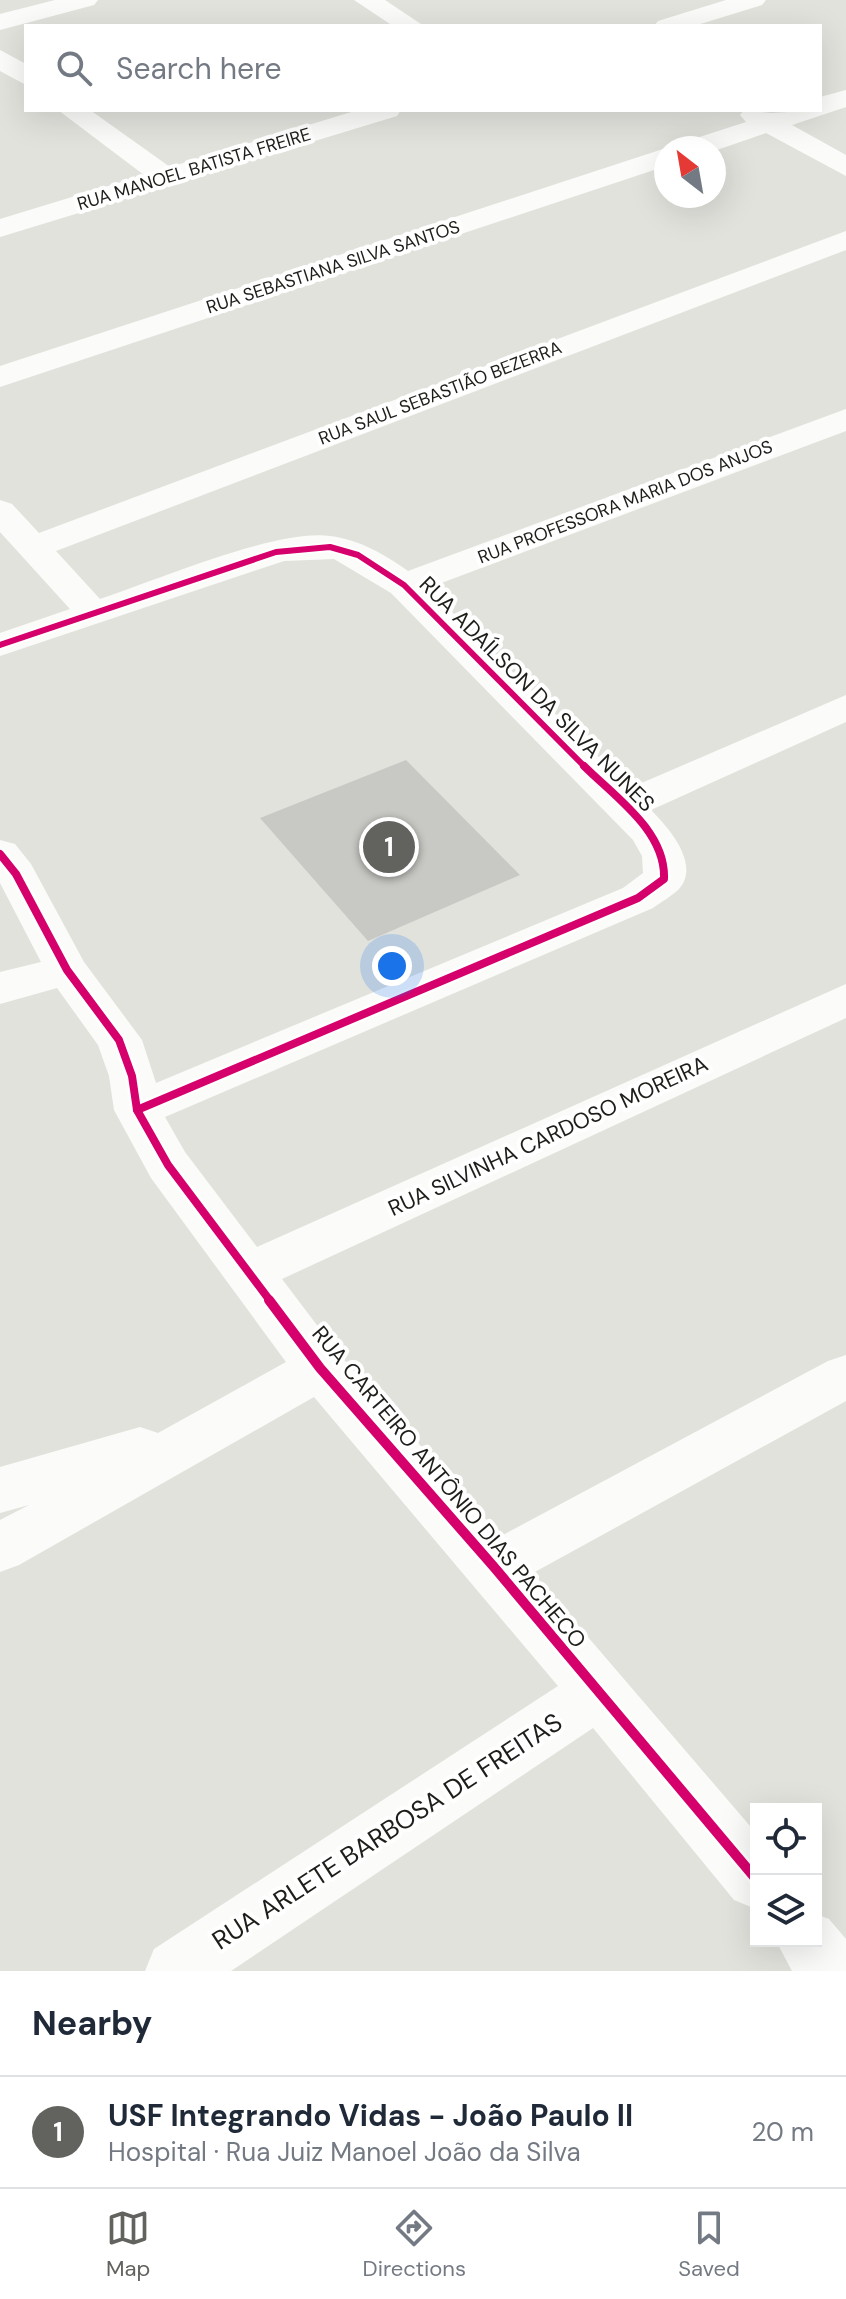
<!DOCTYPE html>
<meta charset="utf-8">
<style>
body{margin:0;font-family:"DM Sans",sans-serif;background:#f2f2f3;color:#1f2937}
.controls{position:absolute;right:24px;bottom:24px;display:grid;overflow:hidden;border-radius:0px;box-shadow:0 8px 32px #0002}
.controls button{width:72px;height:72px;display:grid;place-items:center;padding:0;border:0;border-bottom:2px solid #e0e1e3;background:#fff;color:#1f2937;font:40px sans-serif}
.compass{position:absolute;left:654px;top:136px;width:72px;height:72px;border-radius:50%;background:#fff;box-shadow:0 8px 32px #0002;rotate:329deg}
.you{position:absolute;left:392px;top:966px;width:28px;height:28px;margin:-20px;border:6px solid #fff;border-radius:50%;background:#1a73e8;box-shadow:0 0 0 12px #1a73e833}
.badge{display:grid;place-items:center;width:52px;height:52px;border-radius:50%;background:#62625e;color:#fff;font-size:26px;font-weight:700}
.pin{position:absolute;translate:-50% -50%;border:4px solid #fff;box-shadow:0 2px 8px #0006}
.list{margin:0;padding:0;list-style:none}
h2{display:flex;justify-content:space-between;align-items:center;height:104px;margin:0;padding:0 32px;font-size:34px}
h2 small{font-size:26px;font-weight:400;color:#747a83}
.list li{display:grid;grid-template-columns:52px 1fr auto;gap:24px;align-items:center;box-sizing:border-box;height:112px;padding:0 32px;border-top:2px solid #e0e1e3}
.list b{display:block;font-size:30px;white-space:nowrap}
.list p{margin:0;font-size:26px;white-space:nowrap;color:#747a83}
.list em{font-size:26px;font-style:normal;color:#747a83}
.icon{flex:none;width:44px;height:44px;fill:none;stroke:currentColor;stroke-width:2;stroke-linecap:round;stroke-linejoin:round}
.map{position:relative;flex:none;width:846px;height:1971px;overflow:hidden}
.search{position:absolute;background:#fff;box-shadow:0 8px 32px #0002;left:24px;right:24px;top:24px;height:88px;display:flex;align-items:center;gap:20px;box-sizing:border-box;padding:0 28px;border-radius:0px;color:#747a83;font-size:30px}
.sheet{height:216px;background:#fff}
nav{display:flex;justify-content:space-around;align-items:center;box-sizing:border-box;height:112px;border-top:2px solid #e0e1e3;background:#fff;font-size:22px;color:#747a83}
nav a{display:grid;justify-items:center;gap:4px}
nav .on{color:#62625e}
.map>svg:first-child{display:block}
</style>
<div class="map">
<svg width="846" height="1971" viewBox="0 0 846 1971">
<rect width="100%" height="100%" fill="#e2e2dd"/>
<path fill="#c8c8c4" d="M 406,760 L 520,875 L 368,941 L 260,818 Z"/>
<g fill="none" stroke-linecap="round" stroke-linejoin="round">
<g fill="#fbfbfa" fill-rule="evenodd">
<path d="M 354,0 L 385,0 L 424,26 L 393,26 Z"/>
<path d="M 726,0 L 766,0 L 762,5 L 694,26 L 654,26 L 658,21 Z"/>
<path d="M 0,50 L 26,64 L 26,85 L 0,71 Z"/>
<path d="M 846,90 L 846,107 L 792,125 L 846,155 L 846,176 L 766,133 L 714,151 L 680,148 L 684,142 L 746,122 L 740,115 L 744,110 L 771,113 L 820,110 L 820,97 Z"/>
<path d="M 58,110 L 90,110 L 170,167 L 358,110 L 401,110 L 397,116 L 0,237 L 0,219 L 144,175 Z"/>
<path d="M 666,148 L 666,166 L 0,387 L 0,366 Z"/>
<path d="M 846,231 L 846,250 L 56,551 L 100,599 C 157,580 275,529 330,536 C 360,540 384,554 408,571 L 846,409 L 846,431 L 428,588 L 630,788 L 846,695 L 846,722 L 651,810 C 668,827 701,864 679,889 C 672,896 661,902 653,908 L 165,1117 L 185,1152 L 257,1247 L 846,984 L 846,1018 L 282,1279 L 338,1353 L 501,1536 L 828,1361 L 846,1355 L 846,1401 L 533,1573 L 756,1833 L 756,1909 L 734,1900 L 593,1728 L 231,1971 L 145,1971 L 154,1949 L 558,1686 L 314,1397 L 19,1565 L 0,1572 L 0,1520 L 29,1505 L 0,1513 L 0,1467 L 140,1427 L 158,1433 L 286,1362 L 151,1178 L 114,1110 L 109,1076 L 98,1045 L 57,988 L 0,1004 L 0,972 L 41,962 L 0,883 L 0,840 L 15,844 L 31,864 L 84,962 L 142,1040 L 156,1083 L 623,888 L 643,873 L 642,856 L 633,840 L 391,593 L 334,559 L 284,561 L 0,656 L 0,633 L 70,609 L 0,532 L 0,500 L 12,504 L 39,533 Z"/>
<path d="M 816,1914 L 829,1919 L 846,1939 L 846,1971 L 792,1971 L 776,1941 L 816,1941 Z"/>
</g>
<path fill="#fbfbfa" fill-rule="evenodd" d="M 55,0 L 98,0 L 94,5 L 0,30 L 0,14 Z"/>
<g stroke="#fff" stroke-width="10">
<path id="cycleway-far2" d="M 0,645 L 276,552 L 330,547 L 358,555 L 404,585 L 586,768"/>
</g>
<g stroke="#fff" stroke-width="13">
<g id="cycleway-far1">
<path d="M 0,854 L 16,874 L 67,970 L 119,1040 L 132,1076 L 137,1110 L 168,1165 L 271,1302"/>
<path d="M 137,1110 L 638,898 L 664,879 C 666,831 615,797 584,766"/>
</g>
</g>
<g stroke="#fff" stroke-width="15">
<path id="cycleway" d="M 269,1300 L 320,1368 L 494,1567 L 756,1879"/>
</g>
<use href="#cycleway-far2" stroke="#d6006c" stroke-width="6"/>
<use href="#cycleway-far1" stroke="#d6006c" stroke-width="8"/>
<use href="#cycleway" stroke="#d6006c" stroke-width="10"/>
</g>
<g text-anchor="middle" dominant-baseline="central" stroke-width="8" stroke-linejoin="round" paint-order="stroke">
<g font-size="18" fill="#1d1d19" stroke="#fff">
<text transform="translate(194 169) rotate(-17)">RUA MANOEL BATISTA FREIRE</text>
<text transform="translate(333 267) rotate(-18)">RUA SEBASTIANA SILVA SANTOS</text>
<text transform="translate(440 393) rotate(-21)">RUA SAUL SEBASTIÃO BEZERRA</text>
<text transform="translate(625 502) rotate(-21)">RUA PROFESSORA MARIA DOS ANJOS</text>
</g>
<g font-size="22" fill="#1d1d19" stroke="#fff">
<text transform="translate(537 694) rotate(45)">RUA ADAÍLSON DA SILVA NUNES</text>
<text transform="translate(548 1136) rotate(-25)">RUA SILVINHA CARDOSO MOREIRA</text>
<text transform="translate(449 1487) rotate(50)">RUA CARTEIRO ANTÔNIO DIAS PACHECO</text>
</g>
<g font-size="26" fill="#1d1d19" stroke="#fff">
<text transform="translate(387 1831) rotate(-33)">RUA ARLETE BARBOSA DE FREITAS</text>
</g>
</g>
</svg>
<div class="controls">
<button><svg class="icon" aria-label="locate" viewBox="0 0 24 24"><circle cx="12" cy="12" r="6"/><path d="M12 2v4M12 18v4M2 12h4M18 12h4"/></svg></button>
<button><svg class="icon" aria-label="layers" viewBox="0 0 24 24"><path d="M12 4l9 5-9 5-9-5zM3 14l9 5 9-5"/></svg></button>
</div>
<svg class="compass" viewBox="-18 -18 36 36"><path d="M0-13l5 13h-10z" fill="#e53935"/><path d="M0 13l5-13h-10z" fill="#747a83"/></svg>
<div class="you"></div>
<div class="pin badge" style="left:389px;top:847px">1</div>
<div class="search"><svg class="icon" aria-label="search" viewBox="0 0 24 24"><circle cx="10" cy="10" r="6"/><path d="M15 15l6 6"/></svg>Search here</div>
</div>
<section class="sheet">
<h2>Nearby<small></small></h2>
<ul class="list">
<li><span class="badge">1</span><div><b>USF Integrando Vidas - João Paulo II</b><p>Hospital · Rua Juiz Manoel João da Silva</p></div><em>20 m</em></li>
</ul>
</section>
<nav>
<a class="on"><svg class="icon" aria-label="map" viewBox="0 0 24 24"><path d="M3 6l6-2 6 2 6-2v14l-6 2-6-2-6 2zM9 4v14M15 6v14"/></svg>Map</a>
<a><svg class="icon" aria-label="directions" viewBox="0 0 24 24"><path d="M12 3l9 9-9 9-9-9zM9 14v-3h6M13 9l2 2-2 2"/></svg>Directions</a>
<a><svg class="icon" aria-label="saved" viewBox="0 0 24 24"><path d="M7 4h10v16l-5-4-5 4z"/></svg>Saved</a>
</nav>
